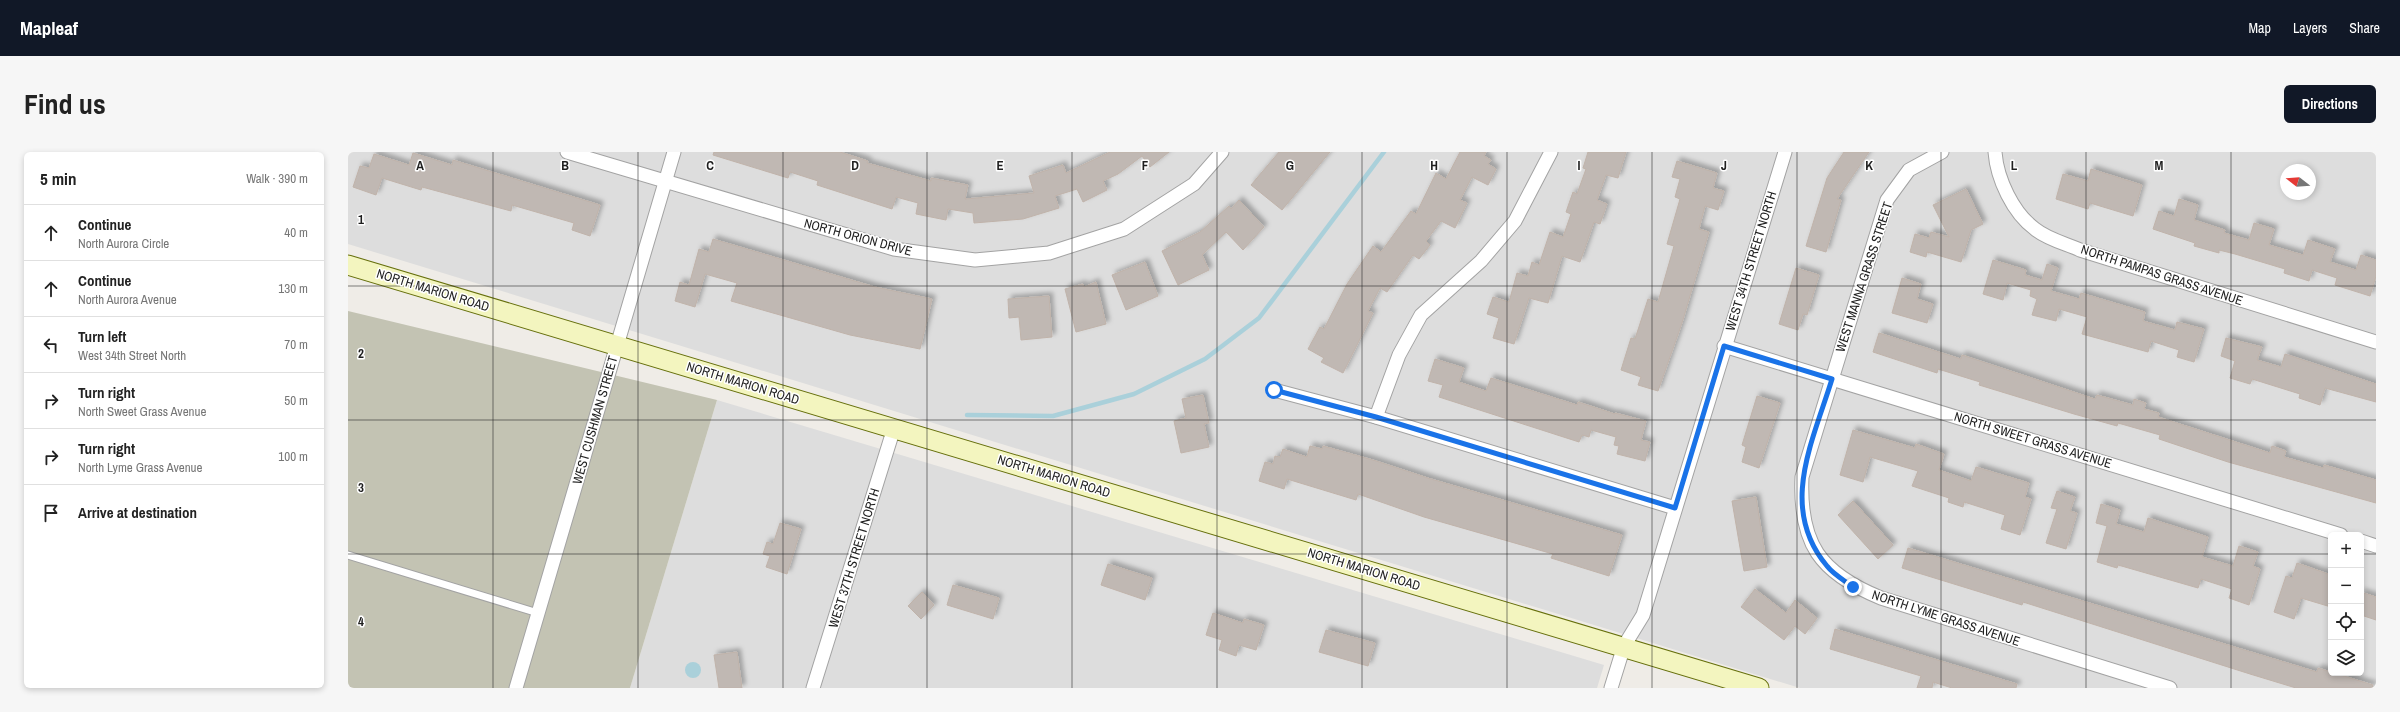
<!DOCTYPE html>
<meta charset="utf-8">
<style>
body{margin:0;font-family:"Archivo Narrow",sans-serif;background:#f6f6f6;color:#222}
.controls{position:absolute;right:12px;bottom:12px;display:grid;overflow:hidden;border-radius:6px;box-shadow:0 2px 6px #0003}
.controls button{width:36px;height:36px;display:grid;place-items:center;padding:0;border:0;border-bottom:1px solid #e0e0e0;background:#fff;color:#222;font:20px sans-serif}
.compass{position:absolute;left:1932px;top:12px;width:36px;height:36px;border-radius:50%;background:#fff;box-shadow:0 2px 6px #0003;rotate:287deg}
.stop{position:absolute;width:12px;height:12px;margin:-9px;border:3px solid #1a73e8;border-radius:50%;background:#fff}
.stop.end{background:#1a73e8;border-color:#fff;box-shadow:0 1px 4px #0008}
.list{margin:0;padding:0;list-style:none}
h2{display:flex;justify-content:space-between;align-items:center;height:52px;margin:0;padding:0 16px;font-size:17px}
h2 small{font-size:13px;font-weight:400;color:#767676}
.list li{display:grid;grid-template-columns:26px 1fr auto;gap:12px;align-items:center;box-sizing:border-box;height:56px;padding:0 16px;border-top:1px solid #e0e0e0}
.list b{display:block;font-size:15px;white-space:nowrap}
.list p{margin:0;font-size:13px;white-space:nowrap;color:#767676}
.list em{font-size:13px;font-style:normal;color:#767676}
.icon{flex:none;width:22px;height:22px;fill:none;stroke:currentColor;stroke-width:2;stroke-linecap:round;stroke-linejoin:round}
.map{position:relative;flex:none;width:2028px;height:536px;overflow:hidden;border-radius:6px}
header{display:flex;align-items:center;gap:24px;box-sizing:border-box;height:56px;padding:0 20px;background:#111827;color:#fff}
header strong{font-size:19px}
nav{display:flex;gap:22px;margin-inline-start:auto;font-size:14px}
.intro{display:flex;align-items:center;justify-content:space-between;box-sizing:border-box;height:96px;padding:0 24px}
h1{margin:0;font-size:28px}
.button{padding:10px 18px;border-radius:6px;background:#111827;color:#fff;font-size:14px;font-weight:700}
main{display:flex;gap:24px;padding:0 24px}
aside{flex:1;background:#fff;border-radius:6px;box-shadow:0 2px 6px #0003}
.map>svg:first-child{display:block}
</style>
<header>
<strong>Mapleaf</strong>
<nav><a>Map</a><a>Layers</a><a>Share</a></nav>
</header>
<div class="intro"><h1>Find us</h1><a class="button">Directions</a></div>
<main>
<aside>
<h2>5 min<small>Walk · 390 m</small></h2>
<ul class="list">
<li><svg class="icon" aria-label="ahead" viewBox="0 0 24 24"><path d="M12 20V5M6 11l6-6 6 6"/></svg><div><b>Continue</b><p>North Aurora Circle</p></div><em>40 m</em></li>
<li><svg class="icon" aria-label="ahead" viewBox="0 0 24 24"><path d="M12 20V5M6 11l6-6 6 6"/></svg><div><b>Continue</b><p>North Aurora Avenue</p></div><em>130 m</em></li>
<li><svg class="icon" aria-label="left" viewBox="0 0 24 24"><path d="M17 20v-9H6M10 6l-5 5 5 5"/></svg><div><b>Turn left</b><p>West 34th Street North</p></div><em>70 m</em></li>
<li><svg class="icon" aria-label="right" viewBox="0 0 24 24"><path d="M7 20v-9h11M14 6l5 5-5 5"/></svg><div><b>Turn right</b><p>North Sweet Grass Avenue</p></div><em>50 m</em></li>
<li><svg class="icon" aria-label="right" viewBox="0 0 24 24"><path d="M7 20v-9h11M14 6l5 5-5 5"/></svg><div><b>Turn right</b><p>North Lyme Grass Avenue</p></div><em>100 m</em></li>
<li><svg class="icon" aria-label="arrive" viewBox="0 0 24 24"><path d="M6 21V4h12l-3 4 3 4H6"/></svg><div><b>Arrive at destination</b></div></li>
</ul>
</aside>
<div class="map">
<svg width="2028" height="536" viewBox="0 0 2028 536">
<defs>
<filter id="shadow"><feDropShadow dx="3.5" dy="-3.5" stdDeviation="2" flood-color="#0004"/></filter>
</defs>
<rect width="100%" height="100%" fill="#efece7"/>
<g fill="#ddd" fill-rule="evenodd">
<path d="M 0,0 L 2028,0 L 2028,536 L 1452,536 L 0,92 ZM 1938,18 L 1962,18 L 1962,42 L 1938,42 ZM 1983,383 L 2013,383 L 2013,521 L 1983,521 Z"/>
<path d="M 369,248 L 1256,513 L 1249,536 L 282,536 Z"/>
</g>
<path fill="#c3c3b3" d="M 0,159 L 369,248 L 282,536 L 0,536 Z"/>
<circle fill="#aad0da" cx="345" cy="518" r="8"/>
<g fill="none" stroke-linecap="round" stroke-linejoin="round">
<path stroke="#aad0da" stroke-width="4.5" d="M 619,263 L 705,264 L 786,242 L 857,207 L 911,166 L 1036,0"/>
</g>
<g fill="#c0b8b3" stroke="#c0b3aa" filter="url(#shadow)">
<path d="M 366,0 L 492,0 L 520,9 L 519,11 L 583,29 L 583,26 L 620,33 L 617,47 L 686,41 L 681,24 L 715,13 L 718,21 L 762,0 L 821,0 L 802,15 L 794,4 L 770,22 L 755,29 L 759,38 L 735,50 L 729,37 L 707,44 L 711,56 L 675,67 L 626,71 L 625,61 L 600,57 L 598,68 L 568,62 L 570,51 L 548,45 L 544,57 L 469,33 L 470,29 L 442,20 L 440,26 L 365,3 Z"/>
<path d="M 931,0 L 982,0 L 934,58 L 903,33 Z"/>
<path d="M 1112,0 L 1138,0 L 1136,4 L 1143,8 L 1140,12 L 1148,17 L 1140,33 L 1124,25 L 1112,48 L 1119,51 L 1107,76 L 1093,69 L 1078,89 L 1082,93 L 1071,107 L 1065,103 L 1039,140 L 1032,136 L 1020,159 L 1025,161 L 995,221 L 973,210 L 976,206 L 960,197 L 972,175 L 976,177 L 999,132 L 1025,94 L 1033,100 L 1063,59 L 1068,62 L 1088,21 L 1098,27 Z"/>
<path d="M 1240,0 L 1278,0 L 1270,26 L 1258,23 L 1249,48 L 1259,52 L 1252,72 L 1246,70 L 1232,110 L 1214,104 L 1200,151 L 1181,146 L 1166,192 L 1145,186 L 1151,166 L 1139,162 L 1145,145 L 1161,150 L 1169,121 L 1180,124 L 1184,110 L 1191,113 L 1202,80 L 1215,85 L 1223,62 L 1218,60 L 1225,40 L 1229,42 L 1238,17 L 1235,16 Z"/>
<path d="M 1496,0 L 1521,0 L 1489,47 L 1493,48 L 1478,100 L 1458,94 L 1479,26 Z"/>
<path d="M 65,1 L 104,13 L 105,8 L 252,53 L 242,84 L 224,78 L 226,71 L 164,53 L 163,59 L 74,35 L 73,38 L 34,26 L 28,43 L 5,35 L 12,14 L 21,16 L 26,2 L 61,13 Z"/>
<path d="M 1329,9 L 1369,21 L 1365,36 L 1376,39 L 1370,58 L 1357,54 L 1351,77 L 1361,80 L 1334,171 L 1310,239 L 1290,233 L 1293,225 L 1273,218 L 1283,186 L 1287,187 L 1300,147 L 1310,150 L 1326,94 L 1319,92 L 1332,47 L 1327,45 L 1332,27 L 1324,25 Z"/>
<path d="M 1743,17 L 1794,33 L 1785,64 L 1742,51 L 1740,57 L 1708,47 L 1715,22 L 1740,29 Z"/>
<path d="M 1618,37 L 1635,72 L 1623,78 L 1613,110 L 1579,100 L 1578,105 L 1562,100 L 1567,82 L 1581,86 L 1583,80 L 1601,85 L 1585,53 Z"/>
<path d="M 1831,47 L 1850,53 L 1846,68 L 1877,78 L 1876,81 L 1901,88 L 1906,71 L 1926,77 L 1921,93 L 1955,103 L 1960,88 L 1987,97 L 1982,110 L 2008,118 L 2013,103 L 2028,108 L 2028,124 L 2022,144 L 1987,133 L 1989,126 L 1964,118 L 1961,129 L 1936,121 L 1937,117 L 1887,102 L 1871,98 L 1871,101 L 1846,94 L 1847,91 L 1805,77 L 1811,59 L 1826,64 Z"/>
<path d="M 891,48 L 916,75 L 895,98 L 878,80 L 854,103 L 861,118 L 830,133 L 814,99 L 852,80 L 881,54 L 883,57 Z"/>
<path d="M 365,87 L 527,135 L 584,147 L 572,197 L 502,183 L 383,149 L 389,131 L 357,122 L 347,155 L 327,149 L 332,130 L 341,133 L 351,97 L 361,100 Z"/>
<path d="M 1645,108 L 1678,118 L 1677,123 L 1694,128 L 1699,112 L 1710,116 L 1703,139 L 1731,147 L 1733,141 L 1797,160 L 1795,169 L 1827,178 L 1829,170 L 1856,177 L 1846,210 L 1829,205 L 1831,198 L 1803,189 L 1800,200 L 1734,182 L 1739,165 L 1711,157 L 1708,169 L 1684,163 L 1689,147 L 1682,144 L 1683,138 L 1659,131 L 1655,148 L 1635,142 Z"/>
<path d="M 797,110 L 810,144 L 778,158 L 764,123 Z"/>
<path d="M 1448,116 L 1471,123 L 1459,163 L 1455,162 L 1450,178 L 1431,172 Z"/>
<path d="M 1554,126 L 1573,132 L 1569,147 L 1585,152 L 1579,171 L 1544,161 Z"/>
<path d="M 748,130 L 758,172 L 728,180 L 717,137 L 735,132 L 736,135 Z"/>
<path d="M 701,144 L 704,185 L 673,188 L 671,165 L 661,166 L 660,147 Z"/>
<path d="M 1531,181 L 1613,207 L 1614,203 L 1747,247 L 1749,243 L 1785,253 L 1786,247 L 1798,251 L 1796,257 L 1811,261 L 1810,265 L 1922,301 L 1924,294 L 1938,299 L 1936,305 L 1975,316 L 1976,313 L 2028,328 L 2028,351 L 1880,310 L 1811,287 L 1812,283 L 1770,271 L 1769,274 L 1726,262 L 1631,233 L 1632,230 L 1590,217 L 1589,221 L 1525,200 Z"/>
<path d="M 1878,186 L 1914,195 L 1909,208 L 1933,215 L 1937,202 L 2028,232 L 2028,250 L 1977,236 L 1972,253 L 1951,246 L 1952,242 L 1904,227 L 1902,232 L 1882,226 L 1887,209 L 1873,204 Z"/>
<path d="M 1087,207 L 1116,216 L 1111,230 L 1138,239 L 1143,226 L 1229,253 L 1230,250 L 1267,262 L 1267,261 L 1298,269 L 1293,288 L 1302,290 L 1297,309 L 1269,302 L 1271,294 L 1266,293 L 1268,285 L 1243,278 L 1241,285 L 1234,283 L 1231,290 L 1091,245 L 1095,233 L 1080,229 Z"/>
<path d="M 855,243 L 861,271 L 856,272 L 861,295 L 833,301 L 826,269 L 838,266 L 834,247 Z"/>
<path d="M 1409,244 L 1432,251 L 1411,316 L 1394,310 L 1398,295 L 1394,293 Z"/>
<path d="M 1505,278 L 1567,296 L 1568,292 L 1596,302 L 1591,318 L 1623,329 L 1628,315 L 1681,331 L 1677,345 L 1683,347 L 1672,383 L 1653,377 L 1657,363 L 1616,350 L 1615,355 L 1600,350 L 1601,346 L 1564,334 L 1570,319 L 1522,305 L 1515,330 L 1492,323 Z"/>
<path d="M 962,294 L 974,297 L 975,294 L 1025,308 L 1083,327 L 1274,383 L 1261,424 L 1203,406 L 1205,402 L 1076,365 L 1010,342 L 1008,348 L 939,327 L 936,337 L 911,329 L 917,310 L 925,312 L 927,304 L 932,305 L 935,297 L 959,305 Z"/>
<path d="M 1709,339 L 1727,345 L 1722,359 L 1729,361 L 1718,397 L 1698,391 L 1709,357 L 1703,356 Z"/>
<path d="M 1408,345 L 1419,415 L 1396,419 L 1384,349 Z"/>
<path d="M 1505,349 L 1545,393 L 1530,407 L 1490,363 Z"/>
<path d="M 1753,352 L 1772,358 L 1768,372 L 1796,380 L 1800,366 L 1860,385 L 1854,405 L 1885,414 L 1891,394 L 1910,400 L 1905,414 L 1912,417 L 1901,453 L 1881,446 L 1884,437 L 1853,427 L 1850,436 L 1770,413 L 1769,416 L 1749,410 L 1759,374 L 1748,371 Z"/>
<path d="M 432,371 L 453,377 L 439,422 L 418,415 L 422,404 L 415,402 L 419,390 L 425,392 Z"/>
<path d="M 1560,396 L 1969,520 L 1970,516 L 2025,533 L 2024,536 L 1948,536 L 1902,522 L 1675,450 L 1674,453 L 1554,416 Z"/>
<path d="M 1949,411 L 1983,423 L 1983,455 L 1953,446 L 1946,467 L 1926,460 L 1938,424 L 1944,426 Z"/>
<path d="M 760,412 L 804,426 L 797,448 L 753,433 Z"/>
<path d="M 605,433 L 651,446 L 645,467 L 599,453 Z"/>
<path d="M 1407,437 L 1438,461 L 1447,448 L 1469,466 L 1457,482 L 1447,474 L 1436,488 L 1393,455 Z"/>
<path d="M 574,440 L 586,453 L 573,467 L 560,454 Z"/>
<path d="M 2013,440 L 2028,445 L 2028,468 L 2013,463 Z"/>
<path d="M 865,461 L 895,471 L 896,467 L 916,473 L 908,498 L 891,493 L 888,504 L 871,498 L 874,488 L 858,483 Z"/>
<path d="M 1487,477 L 1669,532 L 1668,536 L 1604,536 L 1585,530 L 1584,536 L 1569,536 L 1573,524 L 1482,497 Z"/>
<path d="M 978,478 L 1027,491 L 1020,514 L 971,500 Z"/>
<path d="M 389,500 L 394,536 L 371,536 L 366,503 Z"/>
</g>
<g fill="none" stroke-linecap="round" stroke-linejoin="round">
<g stroke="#a3a3a3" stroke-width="9">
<path id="service" d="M 0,403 L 190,461"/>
</g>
<g stroke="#a3a3a3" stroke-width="15">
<g id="minor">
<path d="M 219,0 L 546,97 L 627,108 L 701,101 L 776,77 L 846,32 L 874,0"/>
<path d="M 1594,0 L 1561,18 L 1539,48 L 1454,325 C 1451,392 1472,421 1533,446 L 1822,536"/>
<path d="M 1647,0 C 1649,27 1665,61 1687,77 C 1699,87 1719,92 1732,98 L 2028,190"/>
<path d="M 1376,194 L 1993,383"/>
<path d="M 926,238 L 1028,265 L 1327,356"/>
<path d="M 1028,265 L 1051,203 L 1073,163 L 1133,109 L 1167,69 L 1203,0"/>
<path d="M 2013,389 L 2028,394"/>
<path d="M 168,536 L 326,0"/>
<path d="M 465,536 L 546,276"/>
<path d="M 1263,536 L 1276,494 L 1295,463 L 1437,0"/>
</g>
</g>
<g stroke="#67700d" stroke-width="21">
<path id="secondary" d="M 0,113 L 1411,536"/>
</g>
<use href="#service" stroke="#fff" stroke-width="7"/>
<use href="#minor" stroke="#fff" stroke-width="13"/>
<use href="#secondary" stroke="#f3f5bf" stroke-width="19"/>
</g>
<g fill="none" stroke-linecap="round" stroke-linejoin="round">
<path stroke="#1a73e8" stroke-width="5" d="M 926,238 L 1028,265 L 1327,356 L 1376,194 L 1484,227 C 1465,289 1430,356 1479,414 C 1485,422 1497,429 1505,435"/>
</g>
<path fill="none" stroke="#1f1f1f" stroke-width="1" stroke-opacity="0.55" d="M 145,0 L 145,536M 290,0 L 290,536M 435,0 L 435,536M 579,0 L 579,536M 724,0 L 724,536M 869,0 L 869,536M 1014,0 L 1014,536M 1159,0 L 1159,536M 1304,0 L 1304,536M 1449,0 L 1449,536M 1593,0 L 1593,536M 1738,0 L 1738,536M 1883,0 L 1883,536M 0,134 L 2028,134M 0,268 L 2028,268M 0,402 L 1983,402M 2013,402 L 2028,402"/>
<g text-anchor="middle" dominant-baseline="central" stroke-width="3" stroke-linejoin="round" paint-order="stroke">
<g font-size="13" fill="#1f1f1f" stroke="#fff">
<text transform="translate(510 85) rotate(15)">NORTH ORION DRIVE</text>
<text transform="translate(1403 109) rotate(-73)">WEST 34TH STREET NORTH</text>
<text transform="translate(1814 123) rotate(18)">NORTH PAMPAS GRASS AVENUE</text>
<text transform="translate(1516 125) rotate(-72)">WEST MANNA GRASS STREET</text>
<text transform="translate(85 138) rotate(17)">NORTH MARION ROAD</text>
<text transform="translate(395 231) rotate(17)">NORTH MARION ROAD</text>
<text transform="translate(247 268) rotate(-74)">WEST CUSHMAN STREET</text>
<text transform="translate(1685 288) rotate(17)">NORTH SWEET GRASS AVENUE</text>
<text transform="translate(706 324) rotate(17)">NORTH MARION ROAD</text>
<text transform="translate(506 406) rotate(-73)">WEST 37TH STREET NORTH</text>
<text transform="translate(1016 417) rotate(17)">NORTH MARION ROAD</text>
<text transform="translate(1598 466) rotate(18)">NORTH LYME GRASS AVENUE</text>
</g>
</g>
<g font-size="13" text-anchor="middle" font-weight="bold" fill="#1f1f1f" stroke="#fff" stroke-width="3" stroke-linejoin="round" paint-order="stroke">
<text x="72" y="18">A</text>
<text x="217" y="18">B</text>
<text x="362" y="18">C</text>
<text x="507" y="18">D</text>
<text x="652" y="18">E</text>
<text x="797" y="18">F</text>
<text x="942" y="18">G</text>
<text x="1086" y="18">H</text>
<text x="1231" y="18">I</text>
<text x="1376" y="18">J</text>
<text x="1521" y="18">K</text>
<text x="1666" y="18">L</text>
<text x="1811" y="18">M</text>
<text x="13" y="72">1</text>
<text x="13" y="206">2</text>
<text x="13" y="340">3</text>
<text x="13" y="474">4</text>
</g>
</svg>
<div class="controls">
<button>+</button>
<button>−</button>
<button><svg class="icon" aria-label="locate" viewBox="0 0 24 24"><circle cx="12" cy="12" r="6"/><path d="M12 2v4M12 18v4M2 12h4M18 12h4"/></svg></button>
<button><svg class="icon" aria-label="layers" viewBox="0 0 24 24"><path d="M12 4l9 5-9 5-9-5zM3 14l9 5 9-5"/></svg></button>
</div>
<svg class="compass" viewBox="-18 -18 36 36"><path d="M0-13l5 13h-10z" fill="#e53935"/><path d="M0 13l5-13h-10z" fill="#767676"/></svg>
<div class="stop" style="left:926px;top:238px"></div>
<div class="stop end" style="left:1505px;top:435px"></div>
</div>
</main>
